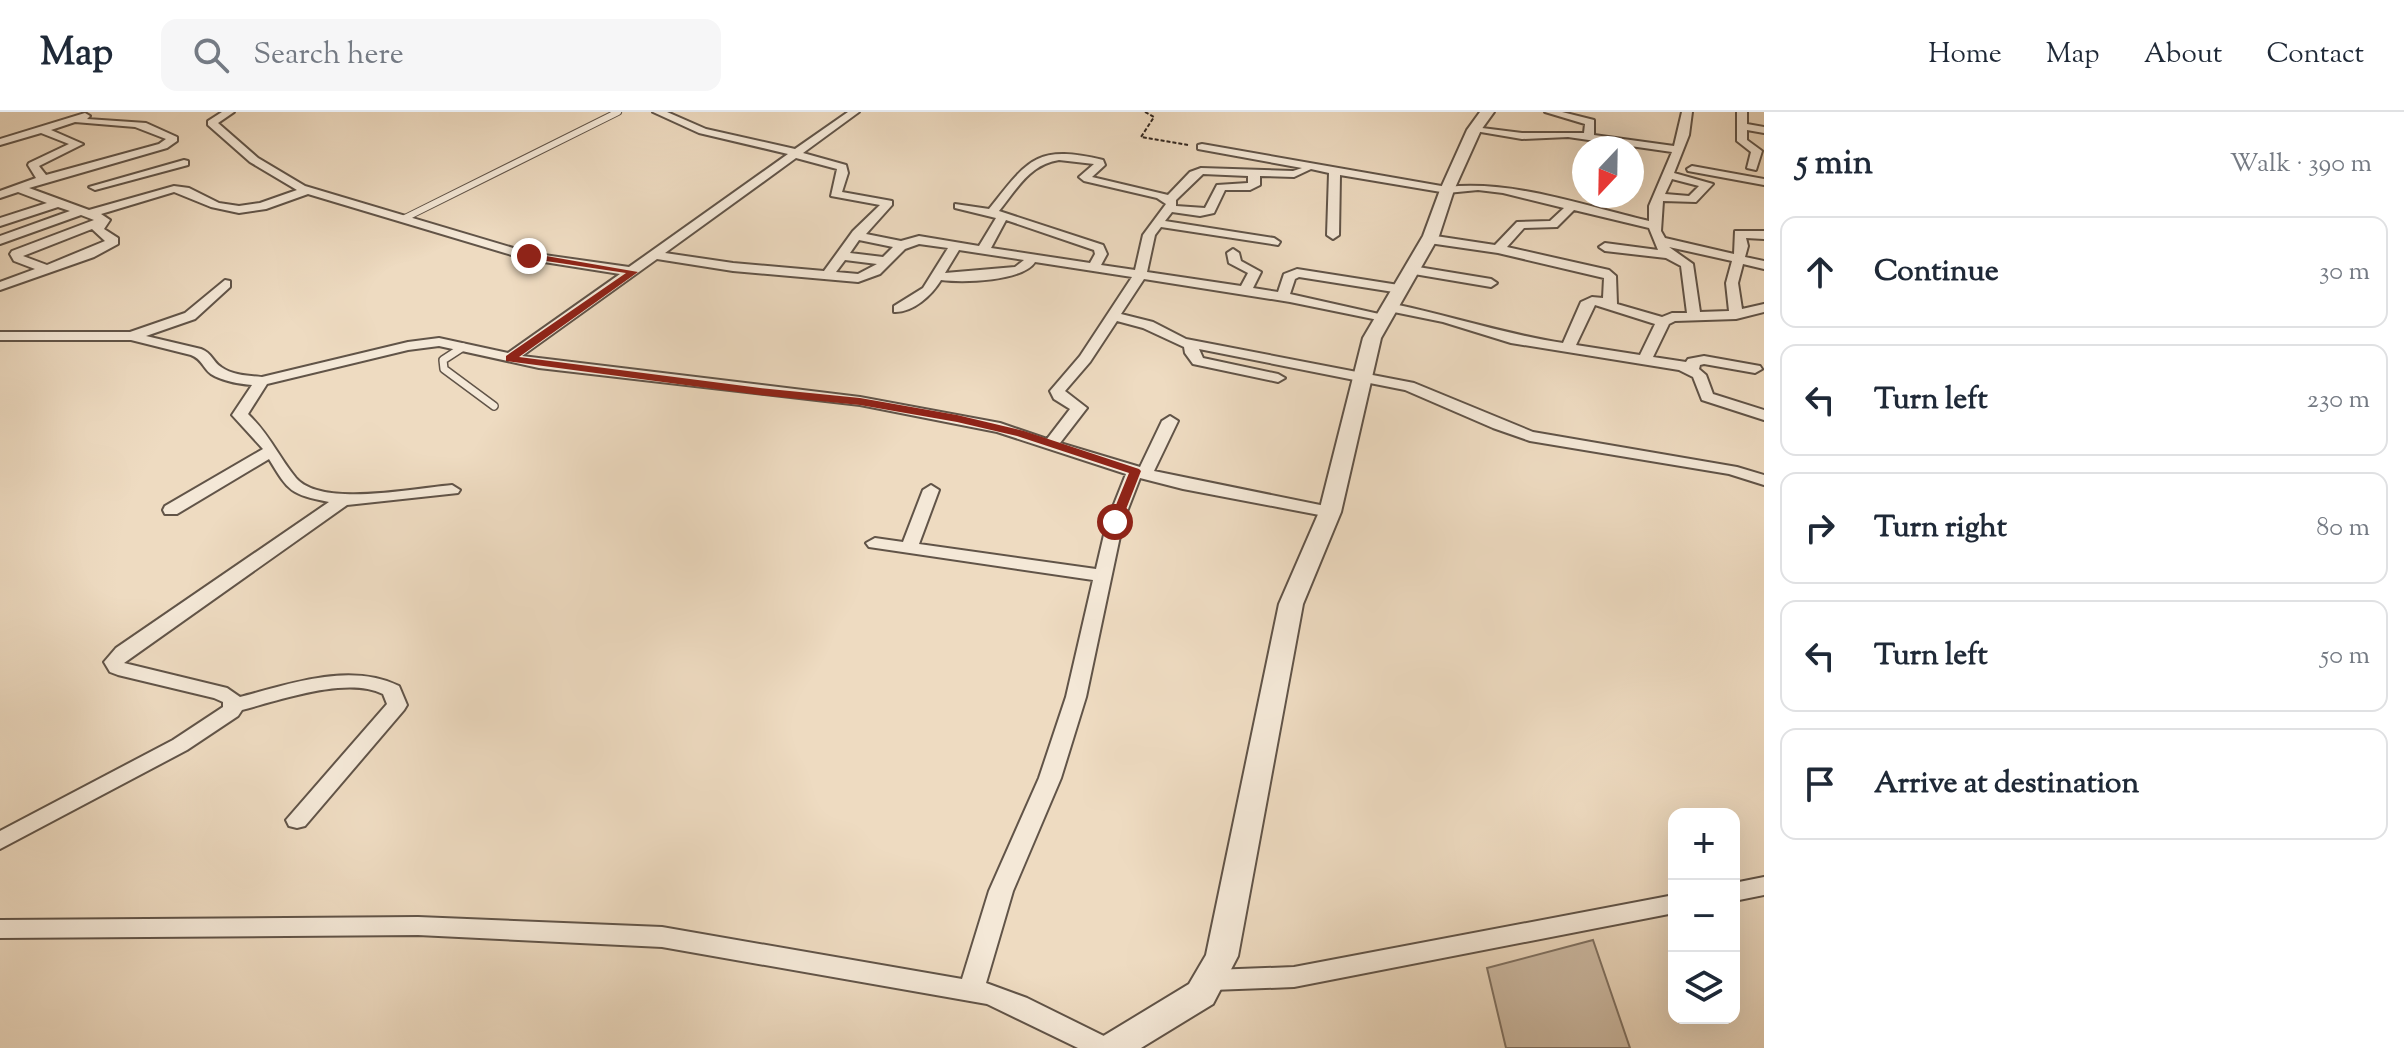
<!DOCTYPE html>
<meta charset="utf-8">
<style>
body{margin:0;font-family:"Sorts Mill Goudy",serif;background:#f6f6f7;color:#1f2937}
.controls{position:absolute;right:24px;bottom:24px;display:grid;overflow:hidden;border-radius:16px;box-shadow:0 8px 32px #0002}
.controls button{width:72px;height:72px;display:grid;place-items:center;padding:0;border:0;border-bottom:2px solid #e0e1e3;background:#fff;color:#1f2937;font:40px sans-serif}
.compass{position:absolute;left:1572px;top:24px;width:72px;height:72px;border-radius:50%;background:#fff;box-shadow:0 8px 32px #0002;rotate:202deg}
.stop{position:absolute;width:24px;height:24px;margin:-18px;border:6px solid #8f2418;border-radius:50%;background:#fff}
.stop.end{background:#8f2418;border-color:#fff;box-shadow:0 2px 8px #0008}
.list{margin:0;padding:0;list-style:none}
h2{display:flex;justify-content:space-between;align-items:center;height:104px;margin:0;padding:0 32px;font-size:34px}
h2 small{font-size:26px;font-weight:400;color:#747a83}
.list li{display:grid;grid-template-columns:52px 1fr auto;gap:24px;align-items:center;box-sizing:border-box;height:112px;margin:0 16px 16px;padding:0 16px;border:2px solid #e0e1e3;border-radius:16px}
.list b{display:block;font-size:30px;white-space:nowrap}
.list em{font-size:26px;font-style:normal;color:#747a83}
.icon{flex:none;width:44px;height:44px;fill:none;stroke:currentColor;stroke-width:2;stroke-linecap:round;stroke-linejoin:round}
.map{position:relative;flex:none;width:1764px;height:936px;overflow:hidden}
header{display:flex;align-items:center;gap:48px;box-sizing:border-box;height:112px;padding:0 40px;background:#fff;border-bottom:2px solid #e0e1e3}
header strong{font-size:38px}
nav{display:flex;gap:44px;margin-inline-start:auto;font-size:28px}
.search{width:560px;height:72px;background:#f6f6f7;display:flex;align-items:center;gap:20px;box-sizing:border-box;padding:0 28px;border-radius:16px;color:#747a83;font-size:30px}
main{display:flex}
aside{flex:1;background:#fff}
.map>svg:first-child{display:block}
</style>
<header>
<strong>Map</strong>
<div class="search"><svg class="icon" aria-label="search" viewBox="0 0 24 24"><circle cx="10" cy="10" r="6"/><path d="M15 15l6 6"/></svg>Search here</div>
<nav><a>Home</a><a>Map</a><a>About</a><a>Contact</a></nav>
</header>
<main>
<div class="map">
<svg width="1764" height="936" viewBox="0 0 1764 936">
<rect width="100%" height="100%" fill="#eedbc1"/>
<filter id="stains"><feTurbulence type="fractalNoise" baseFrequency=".0025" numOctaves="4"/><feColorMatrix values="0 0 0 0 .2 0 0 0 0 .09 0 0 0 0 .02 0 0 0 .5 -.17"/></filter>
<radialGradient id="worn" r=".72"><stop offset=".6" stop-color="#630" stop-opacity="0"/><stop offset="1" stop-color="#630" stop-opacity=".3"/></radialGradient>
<path fill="#cebca6" stroke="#807263" stroke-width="2" d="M 1593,828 L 1630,936 L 1506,936 L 1487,856 Z"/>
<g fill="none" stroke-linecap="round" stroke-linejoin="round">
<g stroke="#615448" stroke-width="8">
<path id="service-far1" d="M 405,106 L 618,0"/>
</g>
<g stroke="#615448" stroke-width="10">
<path id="service" d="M 463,235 L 443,248 L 444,257 L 494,294"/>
</g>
<g stroke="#615448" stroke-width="4">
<g id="minor">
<path d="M 222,0 L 234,0 L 218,11 L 258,46 L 305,74 L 530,141 L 629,155 L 788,42 L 699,21 L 653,0 L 667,0 L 706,17 L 795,37 L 848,0 L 859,0 L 803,41 L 846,53 L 848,61 L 842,80 L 892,89 L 892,93 L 866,122 L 901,129 L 919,124 L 979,134 L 996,106 L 955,96 L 955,92 L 989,97 C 1028,48 1036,32 1103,48 L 1105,53 L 1092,65 L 1168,83 L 1190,60 L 1201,56 L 1293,59 L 1302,56 L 1198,37 L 1198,33 L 1202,32 L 1447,75 C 1515,68 1584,94 1649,109 L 1649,94 L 1672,40 L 1568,25 L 1522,27 L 1469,18 L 1474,15 L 1522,21 L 1584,21 L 1585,12 L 1545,0 L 1562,0 L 1594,8 L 1594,23 L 1674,34 L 1682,0 L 1692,0 L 1689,23 L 1674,61 L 1713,72 L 1696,90 L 1663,89 L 1661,119 L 1665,126 L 1734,142 L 1735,119 L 1764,119 L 1764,127 L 1746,126 L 1748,134 L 1745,145 L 1764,149 L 1764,157 L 1743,152 L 1738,171 L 1742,197 L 1764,192 L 1764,200 L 1736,207 L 1675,209 L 1669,212 L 1653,245 L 1686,250 L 1688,247 L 1704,244 L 1760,254 L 1762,257 L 1755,261 L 1704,252 L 1700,253 L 1699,257 L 1706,263 L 1713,282 L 1764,298 L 1764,308 L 1702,288 L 1693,265 L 1679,258 L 1511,231 L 1443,210 L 1384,198 L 1384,192 L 1389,191 C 1448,203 1504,222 1563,231 L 1581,190 L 1592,185 L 1603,186 L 1604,166 L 1498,141 L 1429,131 L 1423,127 L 1429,123 L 1495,133 L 1517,110 L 1550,109 L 1564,96 L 1503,81 L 1478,78 L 1447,81 L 1340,63 L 1339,123 L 1333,127 L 1327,123 L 1329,61 L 1311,57 L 1294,65 L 1260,64 L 1260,73 L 1250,78 L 1225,78 L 1214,101 L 1200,104 L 1172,100 L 1165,109 L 1274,126 L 1280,130 L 1278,133 L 1161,115 L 1155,123 L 1147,160 L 1241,174 L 1248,161 L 1229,151 L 1227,141 L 1233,137 L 1239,141 L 1241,149 L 1261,160 L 1253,176 L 1278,180 L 1284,162 L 1297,157 L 1405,174 L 1406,177 L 1400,181 L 1299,165 L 1295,167 L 1290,182 L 1388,204 L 1388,210 L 1290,190 L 1144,167 L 1121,202 L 1153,210 L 1186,227 L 1414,271 L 1533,320 L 1737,355 L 1764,363 L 1764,373 L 1729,362 L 1530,329 L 1493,316 L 1405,278 L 1199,237 L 1203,246 L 1278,262 L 1285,266 L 1278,270 L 1193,252 L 1185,241 L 1184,235 L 1143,216 L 1117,209 L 1090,250 L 1065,279 L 1087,296 L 1060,331 L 1140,355 L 1162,309 L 1170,304 L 1178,309 L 1154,359 L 1330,395 L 1338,400 L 1330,405 L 1183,377 L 1140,366 L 1123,410 L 1086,585 L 1061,666 L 1013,779 L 986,871 L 1027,886 L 1112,928 L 1116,936 L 1078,936 L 987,892 L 662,835 L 418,823 L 0,826 L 0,808 L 418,805 L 662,815 L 962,867 L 989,779 L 1039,666 L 1066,585 L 1093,468 L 869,435 L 866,431 L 875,426 L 903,430 L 923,378 L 931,373 L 939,378 L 919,432 L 1096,457 L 1107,410 L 1126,362 L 997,320 L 860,293 L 539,256 L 439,234 L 408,238 L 267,272 L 248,302 C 270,323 278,344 296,366 C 322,396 415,376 452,373 L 460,378 L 458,381 L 347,393 L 124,551 L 227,576 L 240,585 C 290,572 350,550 399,574 L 407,593 L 404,598 L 305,714 L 297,716 L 289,714 L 286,708 L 387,592 L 383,582 C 347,564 280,588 242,598 L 238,604 L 187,638 L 0,737 L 0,719 L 173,628 L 223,595 L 223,590 L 214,586 L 118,563 L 110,560 L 104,550 L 116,536 L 329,390 C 290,382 289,380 269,347 L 177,402 L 165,402 L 163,398 L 165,394 L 263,337 L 232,303 L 252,273 C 240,272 222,269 211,262 C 203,256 202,247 191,243 L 131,228 L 0,228 L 0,220 L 130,220 L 185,201 L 225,168 L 230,169 L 230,175 L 195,207 L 146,224 L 201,237 C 212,241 213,250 221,255 C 232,263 249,264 262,265 L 408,230 L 439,226 L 508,241 L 620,162 L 525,147 L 308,82 L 266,97 L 239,101 L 211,95 L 174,80 L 101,102 L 110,108 L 104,117 L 118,126 L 118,132 L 94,145 L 0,178 L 0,170 L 35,157 L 14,149 L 10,142 L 12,139 L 94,108 L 81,103 L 0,132 L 0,124 L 70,99 L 58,95 L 0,114 L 0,106 L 47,91 L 18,80 L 0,86 L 0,79 L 36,66 L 28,53 L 29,51 L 69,32 L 41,21 L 0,33 L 0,27 L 85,1 L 90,4 L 87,7 L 146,11 L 177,25 L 177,29 L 167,36 L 29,76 L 89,98 L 174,74 L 189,76 L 219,91 L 239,94 L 260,91 L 297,78 L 250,50 L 208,13 L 208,9 ZM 75,10 L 135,15 L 166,27 L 159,32 L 46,63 L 39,54 L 83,32 L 51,18 ZM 796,46 L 837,57 L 831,84 L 880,93 L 853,119 L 824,159 L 733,151 L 665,141 ZM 1059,48 L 1094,52 L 1079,65 L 1084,69 L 1157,86 L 1166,92 L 1143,123 L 1135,158 L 1101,153 L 1107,142 L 1103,133 L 999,99 C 1016,78 1030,52 1059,48 ZM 1203,62 L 1248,64 L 1248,71 L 1217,73 L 1205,96 L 1176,94 L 1176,88 ZM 1672,67 L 1699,74 L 1689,84 L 1665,82 ZM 1574,98 L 1649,116 L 1658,138 L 1605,131 L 1599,135 L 1605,139 L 1666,146 L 1681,154 L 1687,201 L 1672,201 L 1662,205 L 1617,192 L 1616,164 L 1609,158 L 1507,135 L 1524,116 L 1557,115 ZM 1006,108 L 1094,138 L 1095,142 L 1090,151 L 991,136 ZM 92,117 L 105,129 L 47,153 L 23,144 ZM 859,128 L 893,135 L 883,145 L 850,141 ZM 919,132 L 948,136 L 923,176 L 894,194 L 894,200 C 913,201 932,183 941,168 C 964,171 1023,169 1035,150 L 1132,165 L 1080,244 L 1050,279 L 1054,287 L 1070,297 L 1047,327 L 1000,311 L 860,285 L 522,244 L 657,147 L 733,159 L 858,170 L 880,162 L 905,137 ZM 1669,135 L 1732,149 L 1726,171 L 1729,199 L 1700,200 L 1693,152 ZM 959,138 L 1024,148 L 1015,155 L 945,161 ZM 845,148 L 877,152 L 858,162 L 836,160 ZM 1595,193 L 1655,212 L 1640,243 L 1576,233 Z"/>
<path d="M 1737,0 L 1747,0 L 1747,12 L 1764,15 L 1764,21 L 1747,18 L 1747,28 L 1762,39 L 1756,58 L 1747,56 L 1751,40 L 1737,29 Z"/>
<path d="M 184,48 L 188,49 L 188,53 L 95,78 L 89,75 Z"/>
<path d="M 1692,54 L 1764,67 L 1764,73 L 1688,59 L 1687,57 Z"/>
<path d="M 1412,154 L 1491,167 L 1497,171 L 1491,175 L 1408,161 L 1406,158 Z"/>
<path d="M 1764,765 L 1764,783 L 1734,789 L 1734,771 Z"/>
<path d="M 1674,783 L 1674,801 L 1294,875 L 1212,878 L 1203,875 L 1200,868 L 1203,861 L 1212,858 L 1294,855 Z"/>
</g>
</g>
<g stroke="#615448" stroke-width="4">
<path id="tertiary" d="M 1480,0 L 1494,0 L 1481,18 L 1454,78 L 1439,124 L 1381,226 L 1341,400 L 1303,492 L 1238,844 L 1213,892 L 1141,936 L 1095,936 L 1100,926 L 1189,872 L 1206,843 L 1279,492 L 1319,400 L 1363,226 L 1423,124 L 1440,78 L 1467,18 Z"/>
</g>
<path stroke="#322720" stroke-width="2" stroke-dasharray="4 2" stroke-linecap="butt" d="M 1145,0 L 1154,5 L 1141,25 L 1188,33"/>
<use href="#service-far1" stroke="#f4e8d7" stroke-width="6"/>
<use href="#service" stroke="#f4e8d7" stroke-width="7"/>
<use href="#minor" fill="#f4e8d7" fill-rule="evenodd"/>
<use href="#tertiary" fill="#f4e8d7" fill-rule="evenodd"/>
</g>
<path fill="#8f2418" d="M 529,141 L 638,160 L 519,245 L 760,276 L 860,286 L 957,303 L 1024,319 L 1139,357 L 1141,359 L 1121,410 L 1115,413 L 1109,410 L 1129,361 L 1017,324 L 957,310 L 860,293 L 760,283 L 506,249 L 506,244 L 626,161 L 526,146 Z"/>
<rect width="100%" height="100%" filter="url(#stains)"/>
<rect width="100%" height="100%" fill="url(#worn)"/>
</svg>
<div class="controls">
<button>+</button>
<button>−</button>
<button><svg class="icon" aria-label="layers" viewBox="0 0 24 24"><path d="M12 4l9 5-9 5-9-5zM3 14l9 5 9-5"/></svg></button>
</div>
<svg class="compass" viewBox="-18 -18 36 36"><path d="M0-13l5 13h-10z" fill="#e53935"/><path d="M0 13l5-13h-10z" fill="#747a83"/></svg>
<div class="stop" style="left:1115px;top:410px"></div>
<div class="stop end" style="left:529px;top:144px"></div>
</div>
<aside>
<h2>5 min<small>Walk · 390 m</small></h2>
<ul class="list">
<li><svg class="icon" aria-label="ahead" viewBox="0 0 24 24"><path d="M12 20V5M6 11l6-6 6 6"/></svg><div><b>Continue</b></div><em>30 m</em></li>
<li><svg class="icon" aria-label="left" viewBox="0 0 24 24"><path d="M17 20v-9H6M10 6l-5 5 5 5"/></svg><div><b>Turn left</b></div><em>230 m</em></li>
<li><svg class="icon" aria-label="right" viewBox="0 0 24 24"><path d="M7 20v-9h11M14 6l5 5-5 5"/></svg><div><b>Turn right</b></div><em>80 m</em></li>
<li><svg class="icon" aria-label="left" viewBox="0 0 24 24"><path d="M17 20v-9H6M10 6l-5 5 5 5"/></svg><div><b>Turn left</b></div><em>50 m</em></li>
<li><svg class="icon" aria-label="arrive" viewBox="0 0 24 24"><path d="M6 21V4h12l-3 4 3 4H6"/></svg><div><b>Arrive at destination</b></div></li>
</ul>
</aside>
</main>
